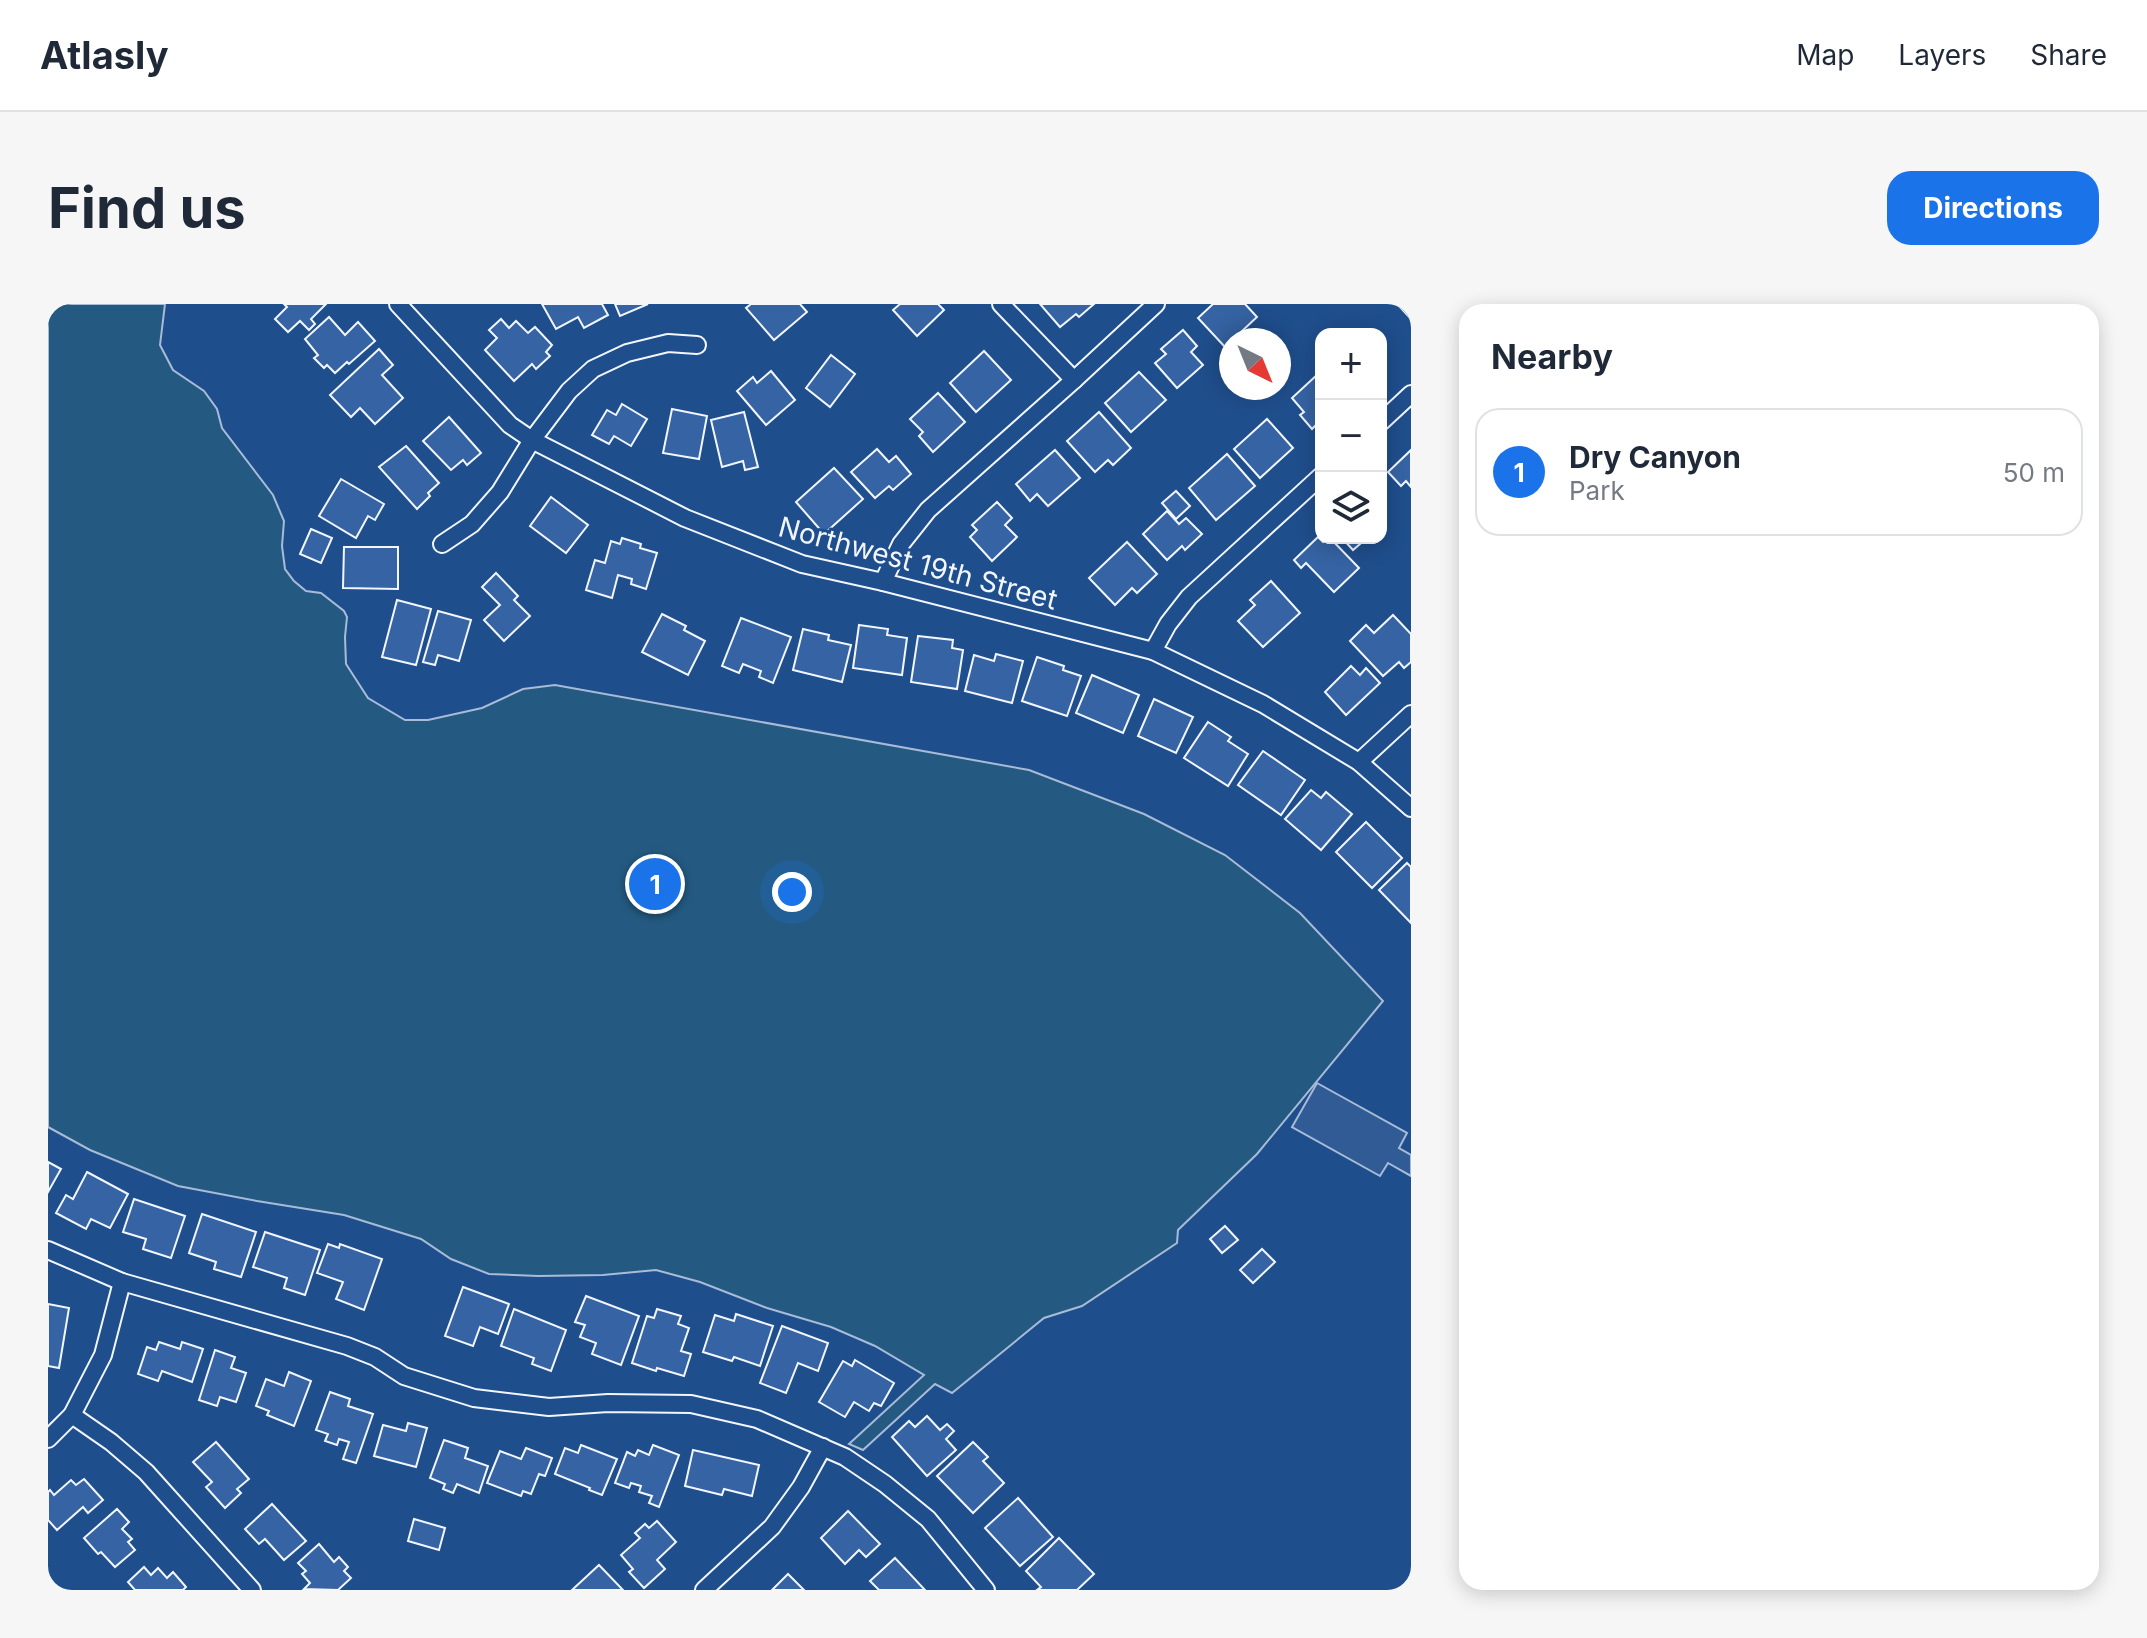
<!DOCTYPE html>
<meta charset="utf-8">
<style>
body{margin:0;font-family:Inter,sans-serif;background:#f6f6f7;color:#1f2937}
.controls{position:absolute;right:24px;top:24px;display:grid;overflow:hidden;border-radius:16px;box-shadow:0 4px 20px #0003}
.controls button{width:72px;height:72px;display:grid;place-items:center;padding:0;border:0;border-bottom:2px solid #e0e1e3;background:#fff;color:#1f2937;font:40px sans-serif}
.compass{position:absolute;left:1171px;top:24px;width:72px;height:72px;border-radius:50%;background:#fff;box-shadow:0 4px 20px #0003;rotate:137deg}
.you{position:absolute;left:744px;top:588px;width:28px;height:28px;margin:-20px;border:6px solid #fff;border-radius:50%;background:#1a73e8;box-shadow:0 0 0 12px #1a73e833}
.badge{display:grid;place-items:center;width:52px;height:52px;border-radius:50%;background:#1a73e8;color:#fff;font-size:26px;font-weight:700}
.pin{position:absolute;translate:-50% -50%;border:4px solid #fff;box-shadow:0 2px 8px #0006}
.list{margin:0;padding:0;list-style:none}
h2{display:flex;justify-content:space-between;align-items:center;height:104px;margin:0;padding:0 32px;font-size:34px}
h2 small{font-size:26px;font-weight:400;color:#747a83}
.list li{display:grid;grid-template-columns:52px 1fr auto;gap:24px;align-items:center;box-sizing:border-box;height:128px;margin:0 16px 16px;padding:0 16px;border:2px solid #e0e1e3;border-radius:24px}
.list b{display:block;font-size:30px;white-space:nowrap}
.list p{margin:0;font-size:26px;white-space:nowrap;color:#747a83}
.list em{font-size:26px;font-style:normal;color:#747a83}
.icon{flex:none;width:44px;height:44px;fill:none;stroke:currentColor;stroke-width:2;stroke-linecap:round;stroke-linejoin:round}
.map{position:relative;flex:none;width:1363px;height:1286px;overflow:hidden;border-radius:24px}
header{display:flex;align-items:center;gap:48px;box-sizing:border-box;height:112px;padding:0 40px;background:#fff;border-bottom:2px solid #e0e1e3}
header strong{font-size:38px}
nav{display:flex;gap:44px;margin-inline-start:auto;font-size:28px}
.intro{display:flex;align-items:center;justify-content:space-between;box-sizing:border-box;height:192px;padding:0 48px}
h1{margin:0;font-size:56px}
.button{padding:20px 36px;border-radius:24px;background:#1a73e8;color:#fff;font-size:28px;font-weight:700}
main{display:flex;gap:48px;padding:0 48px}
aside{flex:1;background:#fff;border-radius:24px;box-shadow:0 4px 20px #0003}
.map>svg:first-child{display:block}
</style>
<header>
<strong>Atlasly</strong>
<nav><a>Map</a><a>Layers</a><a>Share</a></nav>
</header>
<div class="intro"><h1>Find us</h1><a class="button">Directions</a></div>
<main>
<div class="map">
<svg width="1363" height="1286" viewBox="0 0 1363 1286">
<rect width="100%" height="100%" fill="#1f4e8c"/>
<path fill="#245a82" stroke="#a8bbd7" stroke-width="2" d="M 0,0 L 117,0 L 112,41 L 125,66 L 156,87 L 169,105 L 174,124 L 225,191 L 236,217 L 234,242 L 237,265 L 246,277 L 258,287 L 273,289 L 296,307 L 299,313 L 297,333 L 298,360 L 320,394 L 357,416 L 380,416 L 434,404 L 475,385 L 507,381 L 981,466 L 1096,510 L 1177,551 L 1252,609 L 1335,697 L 1209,850 L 1130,926 L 1129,939 L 1034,1002 L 996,1014 L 904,1089 L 887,1080 L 815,1146 L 801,1140 L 876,1071 L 827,1042 L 783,1023 L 719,1004 L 652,978 L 608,966 L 555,971 L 490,972 L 441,970 L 403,955 L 373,935 L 296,911 L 209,897 L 130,882 L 42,846 L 0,823 Z"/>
<path fill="#305b95" stroke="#a8bbd7" stroke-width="2" d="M 1269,779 L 1359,829 L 1351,844 L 1363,851 L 1363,872 L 1340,859 L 1332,872 L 1244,823 Z"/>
<g fill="#3563a3" stroke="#f2f6ff" stroke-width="2">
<path d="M 236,0 L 278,0 L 263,15 L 267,20 L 261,26 L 252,17 L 240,28 L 227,15 L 239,3 Z"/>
<path d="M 494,0 L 554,0 L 560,11 L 536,24 L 530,13 L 508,25 Z"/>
<path d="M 567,0 L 600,0 L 572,12 Z"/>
<path d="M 703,0 L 752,0 L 759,8 L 726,36 L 698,4 Z"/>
<path d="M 852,0 L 890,0 L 896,6 L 869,32 L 845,6 Z"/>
<path d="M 992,0 L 1046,0 L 1031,13 L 1028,10 L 1012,23 Z"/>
<path d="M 1165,0 L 1197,0 L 1209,13 L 1177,43 L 1150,14 Z"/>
<path d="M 1355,0 L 1363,0 L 1363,15 L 1352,3 Z"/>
<path d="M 281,13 L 297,31 L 310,18 L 327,37 L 301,60 L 299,58 L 287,69 L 279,61 L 276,64 L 266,54 L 270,51 L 257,35 Z"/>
<path d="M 453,15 L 461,24 L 468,17 L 480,29 L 487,23 L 504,41 L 498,48 L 502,52 L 488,65 L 484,60 L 466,77 L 437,46 L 449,34 L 441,26 Z"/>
<path d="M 1135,26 L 1149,42 L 1143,48 L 1155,61 L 1129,84 L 1107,59 L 1118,50 L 1113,45 Z"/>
<path d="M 331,45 L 345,61 L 334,71 L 355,94 L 327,120 L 312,104 L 303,113 L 282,91 Z"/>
<path d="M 936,47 L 963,76 L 928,108 L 902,79 Z"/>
<path d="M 783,51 L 807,70 L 782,103 L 758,84 Z"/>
<path d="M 723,67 L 747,96 L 718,121 L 689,87 L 705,73 L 709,79 Z"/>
<path d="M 1091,68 L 1118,96 L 1083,128 L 1057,99 Z"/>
<path d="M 1270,70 L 1273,73 L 1273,116 L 1264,125 L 1252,111 L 1256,108 L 1244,94 Z"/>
<path d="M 890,89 L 917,118 L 885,148 L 871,132 L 875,128 L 862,115 Z"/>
<path d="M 574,100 L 599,115 L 583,142 L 566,132 L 561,140 L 544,131 L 559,106 L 568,111 Z"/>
<path d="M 624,105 L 659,112 L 651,155 L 615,149 Z"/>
<path d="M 696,108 L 710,163 L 697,166 L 695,157 L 674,163 L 663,116 Z"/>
<path d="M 1051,108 L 1083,144 L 1065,161 L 1060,156 L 1047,168 L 1019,137 Z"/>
<path d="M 401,113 L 433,149 L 419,161 L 415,156 L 403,166 L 375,137 Z"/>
<path d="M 1219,115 L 1245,144 L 1212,174 L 1186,145 Z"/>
<path d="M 358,142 L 391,179 L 380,189 L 382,192 L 369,205 L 331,163 Z"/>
<path d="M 829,145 L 841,158 L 848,152 L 863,170 L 845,186 L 841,182 L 827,194 L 803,168 Z"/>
<path d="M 1007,146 L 1032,174 L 1000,202 L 989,190 L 982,197 L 968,180 Z"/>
<path d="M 1363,146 L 1363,183 L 1358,177 L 1353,182 L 1340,168 Z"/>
<path d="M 1179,150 L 1207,182 L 1168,216 L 1141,184 Z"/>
<path d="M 786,164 L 815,195 L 776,230 L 748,198 Z"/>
<path d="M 293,175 L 336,200 L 327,216 L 320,212 L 308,234 L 271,212 Z"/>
<path d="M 1128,187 L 1142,202 L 1128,215 L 1114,199 Z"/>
<path d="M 503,193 L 540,221 L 518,249 L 482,222 Z"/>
<path d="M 949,198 L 964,214 L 957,221 L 969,233 L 944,257 L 922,233 L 929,226 L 924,221 Z"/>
<path d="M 1119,207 L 1131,220 L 1138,214 L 1154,230 L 1137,246 L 1134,242 L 1119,256 L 1095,230 Z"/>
<path d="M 263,225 L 284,234 L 273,259 L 252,250 Z"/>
<path d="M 1270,233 L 1275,238 L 1278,234 L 1282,234 L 1311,264 L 1286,288 L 1258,259 L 1253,264 L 1246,256 Z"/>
<path d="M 574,234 L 593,240 L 592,244 L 609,249 L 598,285 L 583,280 L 584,275 L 570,271 L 564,294 L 538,286 L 547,256 L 557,259 L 563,237 L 572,240 Z"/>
<path d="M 1294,234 L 1319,234 L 1305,246 Z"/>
<path d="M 1079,238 L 1109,270 L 1089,289 L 1084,284 L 1067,301 L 1041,274 Z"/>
<path d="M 296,243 L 350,243 L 350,285 L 295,284 Z"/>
<path d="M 448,269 L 470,292 L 466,296 L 482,312 L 456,337 L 436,316 L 452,301 L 434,283 Z"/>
<path d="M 1223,277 L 1252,309 L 1215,343 L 1190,317 L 1207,301 L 1202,296 Z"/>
<path d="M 349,296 L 383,305 L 368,361 L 334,353 Z"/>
<path d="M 390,307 L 423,316 L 411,357 L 390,351 L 387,361 L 375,358 Z"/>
<path d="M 614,310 L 638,322 L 636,326 L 657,337 L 640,371 L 594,348 Z"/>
<path d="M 1345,311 L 1363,330 L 1363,358 L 1356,364 L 1351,358 L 1335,372 L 1302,337 L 1318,321 L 1326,329 Z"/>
<path d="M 693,314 L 743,333 L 725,379 L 711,373 L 713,367 L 695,360 L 691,369 L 674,362 Z"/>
<path d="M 811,321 L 840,325 L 839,331 L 859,334 L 854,371 L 805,364 Z"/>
<path d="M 755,325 L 781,331 L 780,336 L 803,341 L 794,378 L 745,366 Z"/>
<path d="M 870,332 L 905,336 L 904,344 L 915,346 L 909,385 L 863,378 Z"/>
<path d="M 948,350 L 975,357 L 964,399 L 917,387 L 926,351 L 946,357 Z"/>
<path d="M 989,353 L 1016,362 L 1015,366 L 1033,372 L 1019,412 L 974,397 Z"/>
<path d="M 1303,362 L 1312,371 L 1318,364 L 1332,379 L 1298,411 L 1277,388 Z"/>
<path d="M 1044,371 L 1091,391 L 1075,429 L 1028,409 Z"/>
<path d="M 1106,395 L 1145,413 L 1128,449 L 1090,432 Z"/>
<path d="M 1160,418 L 1183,433 L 1180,437 L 1200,450 L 1180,482 L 1136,454 Z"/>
<path d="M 1215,447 L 1257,476 L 1233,511 L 1190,481 Z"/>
<path d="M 1263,486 L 1273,494 L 1278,488 L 1304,510 L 1273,546 L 1237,515 Z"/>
<path d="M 1318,518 L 1354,554 L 1324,584 L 1288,548 Z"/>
<path d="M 1359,559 L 1363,563 L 1363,619 L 1331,586 Z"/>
<path d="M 0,858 L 13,865 L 0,888 Z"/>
<path d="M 39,868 L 80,890 L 62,924 L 43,915 L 38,925 L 8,909 L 18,891 L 25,895 Z"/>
<path d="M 86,895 L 137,912 L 123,954 L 95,945 L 98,935 L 75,928 Z"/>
<path d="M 154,910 L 208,928 L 193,973 L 166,965 L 168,958 L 141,949 Z"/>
<path d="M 1177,922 L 1190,936 L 1174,949 L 1162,935 Z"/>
<path d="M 217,928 L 272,946 L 257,991 L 236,984 L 239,974 L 205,963 Z"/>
<path d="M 280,940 L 291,944 L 292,940 L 334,955 L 316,1006 L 288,995 L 295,978 L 269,969 Z"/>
<path d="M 1214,945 L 1227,958 L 1205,979 L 1192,966 Z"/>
<path d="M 415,983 L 461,1000 L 450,1030 L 432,1023 L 425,1042 L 397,1032 Z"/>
<path d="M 538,992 L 591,1012 L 573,1061 L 544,1050 L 548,1039 L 532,1033 L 537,1021 L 527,1018 Z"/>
<path d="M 0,1000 L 21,1004 L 11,1064 L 0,1062 Z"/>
<path d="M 466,1005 L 518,1026 L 503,1067 L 484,1060 L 486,1054 L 453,1042 Z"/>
<path d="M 609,1005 L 633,1012 L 630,1020 L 641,1024 L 633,1047 L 643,1050 L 636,1072 L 609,1064 L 608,1067 L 584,1059 L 599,1012 L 606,1014 Z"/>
<path d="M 688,1010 L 725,1022 L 712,1062 L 686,1053 L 684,1057 L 655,1048 L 667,1011 L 686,1017 Z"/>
<path d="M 734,1022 L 780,1039 L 770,1067 L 750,1059 L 738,1089 L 712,1079 Z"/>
<path d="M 111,1038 L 132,1045 L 134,1038 L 155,1045 L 144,1078 L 114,1067 L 110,1077 L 90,1070 L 99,1043 L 108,1046 Z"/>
<path d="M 167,1046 L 187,1053 L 183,1064 L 198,1069 L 188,1098 L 172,1093 L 169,1102 L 151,1096 Z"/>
<path d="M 807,1056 L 846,1079 L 833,1102 L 826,1099 L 821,1107 L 806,1098 L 797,1113 L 771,1098 L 795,1057 L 804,1062 Z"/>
<path d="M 241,1068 L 263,1077 L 246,1122 L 219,1111 L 221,1107 L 208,1102 L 218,1075 L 236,1082 Z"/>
<path d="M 282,1088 L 302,1095 L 300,1102 L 325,1110 L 308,1159 L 295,1155 L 301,1138 L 291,1135 L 289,1141 L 277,1137 L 280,1130 L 268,1126 Z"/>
<path d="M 879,1112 L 892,1126 L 899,1120 L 906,1127 L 898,1135 L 908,1146 L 879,1172 L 844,1133 L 861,1117 L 867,1123 Z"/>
<path d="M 360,1119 L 379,1124 L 368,1163 L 326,1152 L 335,1121 L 358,1127 Z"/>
<path d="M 396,1136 L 420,1144 L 417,1154 L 440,1162 L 431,1189 L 409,1180 L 405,1189 L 395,1185 L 397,1180 L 382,1174 Z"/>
<path d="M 168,1138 L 201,1175 L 189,1185 L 193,1189 L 177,1204 L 158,1183 L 164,1178 L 145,1158 Z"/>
<path d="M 925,1138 L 940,1153 L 935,1157 L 956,1179 L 925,1209 L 889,1172 Z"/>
<path d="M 533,1141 L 569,1155 L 554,1191 L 541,1186 L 542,1184 L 507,1170 L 517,1144 L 530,1149 Z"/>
<path d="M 605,1141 L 631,1151 L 611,1203 L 601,1199 L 604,1192 L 591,1188 L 593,1182 L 583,1179 L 581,1184 L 567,1179 L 579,1148 L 587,1152 L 590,1146 L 601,1151 Z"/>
<path d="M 478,1144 L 504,1154 L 497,1172 L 491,1170 L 483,1190 L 475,1187 L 473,1192 L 439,1179 L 452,1147 L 473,1155 Z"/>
<path d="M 645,1146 L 711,1161 L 704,1192 L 676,1185 L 674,1191 L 637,1182 Z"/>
<path d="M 36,1175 L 55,1196 L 40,1209 L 35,1203 L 9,1226 L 0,1216 L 0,1188 L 2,1186 L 6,1191 L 23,1176 L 28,1181 Z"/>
<path d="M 970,1194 L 1005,1233 L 972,1262 L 937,1224 Z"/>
<path d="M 224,1200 L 258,1237 L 236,1256 L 217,1235 L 211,1240 L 197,1225 Z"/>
<path d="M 69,1205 L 81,1218 L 74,1225 L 84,1235 L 80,1238 L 87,1246 L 67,1263 L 53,1248 L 50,1250 L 36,1234 Z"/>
<path d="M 800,1207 L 832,1240 L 818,1253 L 811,1246 L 797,1260 L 773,1234 Z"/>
<path d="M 366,1215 L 397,1224 L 391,1246 L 360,1237 Z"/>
<path d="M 609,1217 L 628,1238 L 609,1256 L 617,1265 L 596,1284 L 581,1268 L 585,1265 L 573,1251 L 592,1234 L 587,1229 L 597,1220 L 601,1224 Z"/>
<path d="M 1011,1234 L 1046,1270 L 1029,1286 L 989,1286 L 993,1283 L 978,1267 Z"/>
<path d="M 271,1240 L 286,1258 L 291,1253 L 300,1263 L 296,1267 L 303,1274 L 290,1286 L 256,1285 L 262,1279 L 254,1270 L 258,1267 L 250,1259 Z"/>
<path d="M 847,1254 L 877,1286 L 831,1286 L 822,1277 Z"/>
<path d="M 551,1261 L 575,1286 L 524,1286 Z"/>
<path d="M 96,1263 L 103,1271 L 110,1264 L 119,1274 L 125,1268 L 138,1283 L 135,1286 L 87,1286 L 80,1278 Z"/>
<path d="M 740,1270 L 756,1286 L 724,1286 Z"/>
</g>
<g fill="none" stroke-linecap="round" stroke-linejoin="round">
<g stroke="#f2f6ff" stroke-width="20">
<g id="minor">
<path d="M 350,0 L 462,121 L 484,136 L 637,214 L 754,260 L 835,278 L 1105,347 L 1215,400 L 1311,458 L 1363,504"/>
<path d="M 953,0 L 1026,76"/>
<path d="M 1333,118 L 1363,90"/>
<path d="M 394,240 L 424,220 L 452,188 L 484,136 L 521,87 L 545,65 L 579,49 L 620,39 L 649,41"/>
<path d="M 835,278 L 853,240 L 880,206 L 1026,76 L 1108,0"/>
<path d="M 1105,347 L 1120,320 L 1141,293 L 1273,172"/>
<path d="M 1311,458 L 1363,410"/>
<path d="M 0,946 L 74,978 L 299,1042 L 327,1053 L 356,1072 L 426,1094 L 501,1103 L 560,1099 L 643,1100 L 709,1115 L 797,1153 L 837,1180 L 880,1215 L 938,1286"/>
<path d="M 24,1111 L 63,1138 L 98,1168 L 204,1286"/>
<path d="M 0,1135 L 24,1111 L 55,1051 L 74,978"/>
<path d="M 656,1286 L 724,1223 L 753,1183 L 775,1143"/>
</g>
</g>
<use href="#minor" stroke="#1f4e8c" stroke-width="16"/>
</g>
<g text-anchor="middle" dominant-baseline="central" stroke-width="6" stroke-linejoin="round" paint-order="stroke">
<g font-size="28" fill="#f2f6ff" stroke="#1f4e8c">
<text transform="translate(870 259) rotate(15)">Northwest 19th Street</text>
</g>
</g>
</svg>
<div class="controls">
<button>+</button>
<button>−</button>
<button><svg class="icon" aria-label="layers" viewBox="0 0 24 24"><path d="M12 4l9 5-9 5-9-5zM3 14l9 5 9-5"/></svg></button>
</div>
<svg class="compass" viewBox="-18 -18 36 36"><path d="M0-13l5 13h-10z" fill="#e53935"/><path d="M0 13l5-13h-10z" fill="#747a83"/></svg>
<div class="you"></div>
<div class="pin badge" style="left:607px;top:580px">1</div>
</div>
<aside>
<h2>Nearby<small></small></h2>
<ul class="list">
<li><span class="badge">1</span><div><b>Dry Canyon</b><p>Park</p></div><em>50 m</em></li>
</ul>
</aside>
</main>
